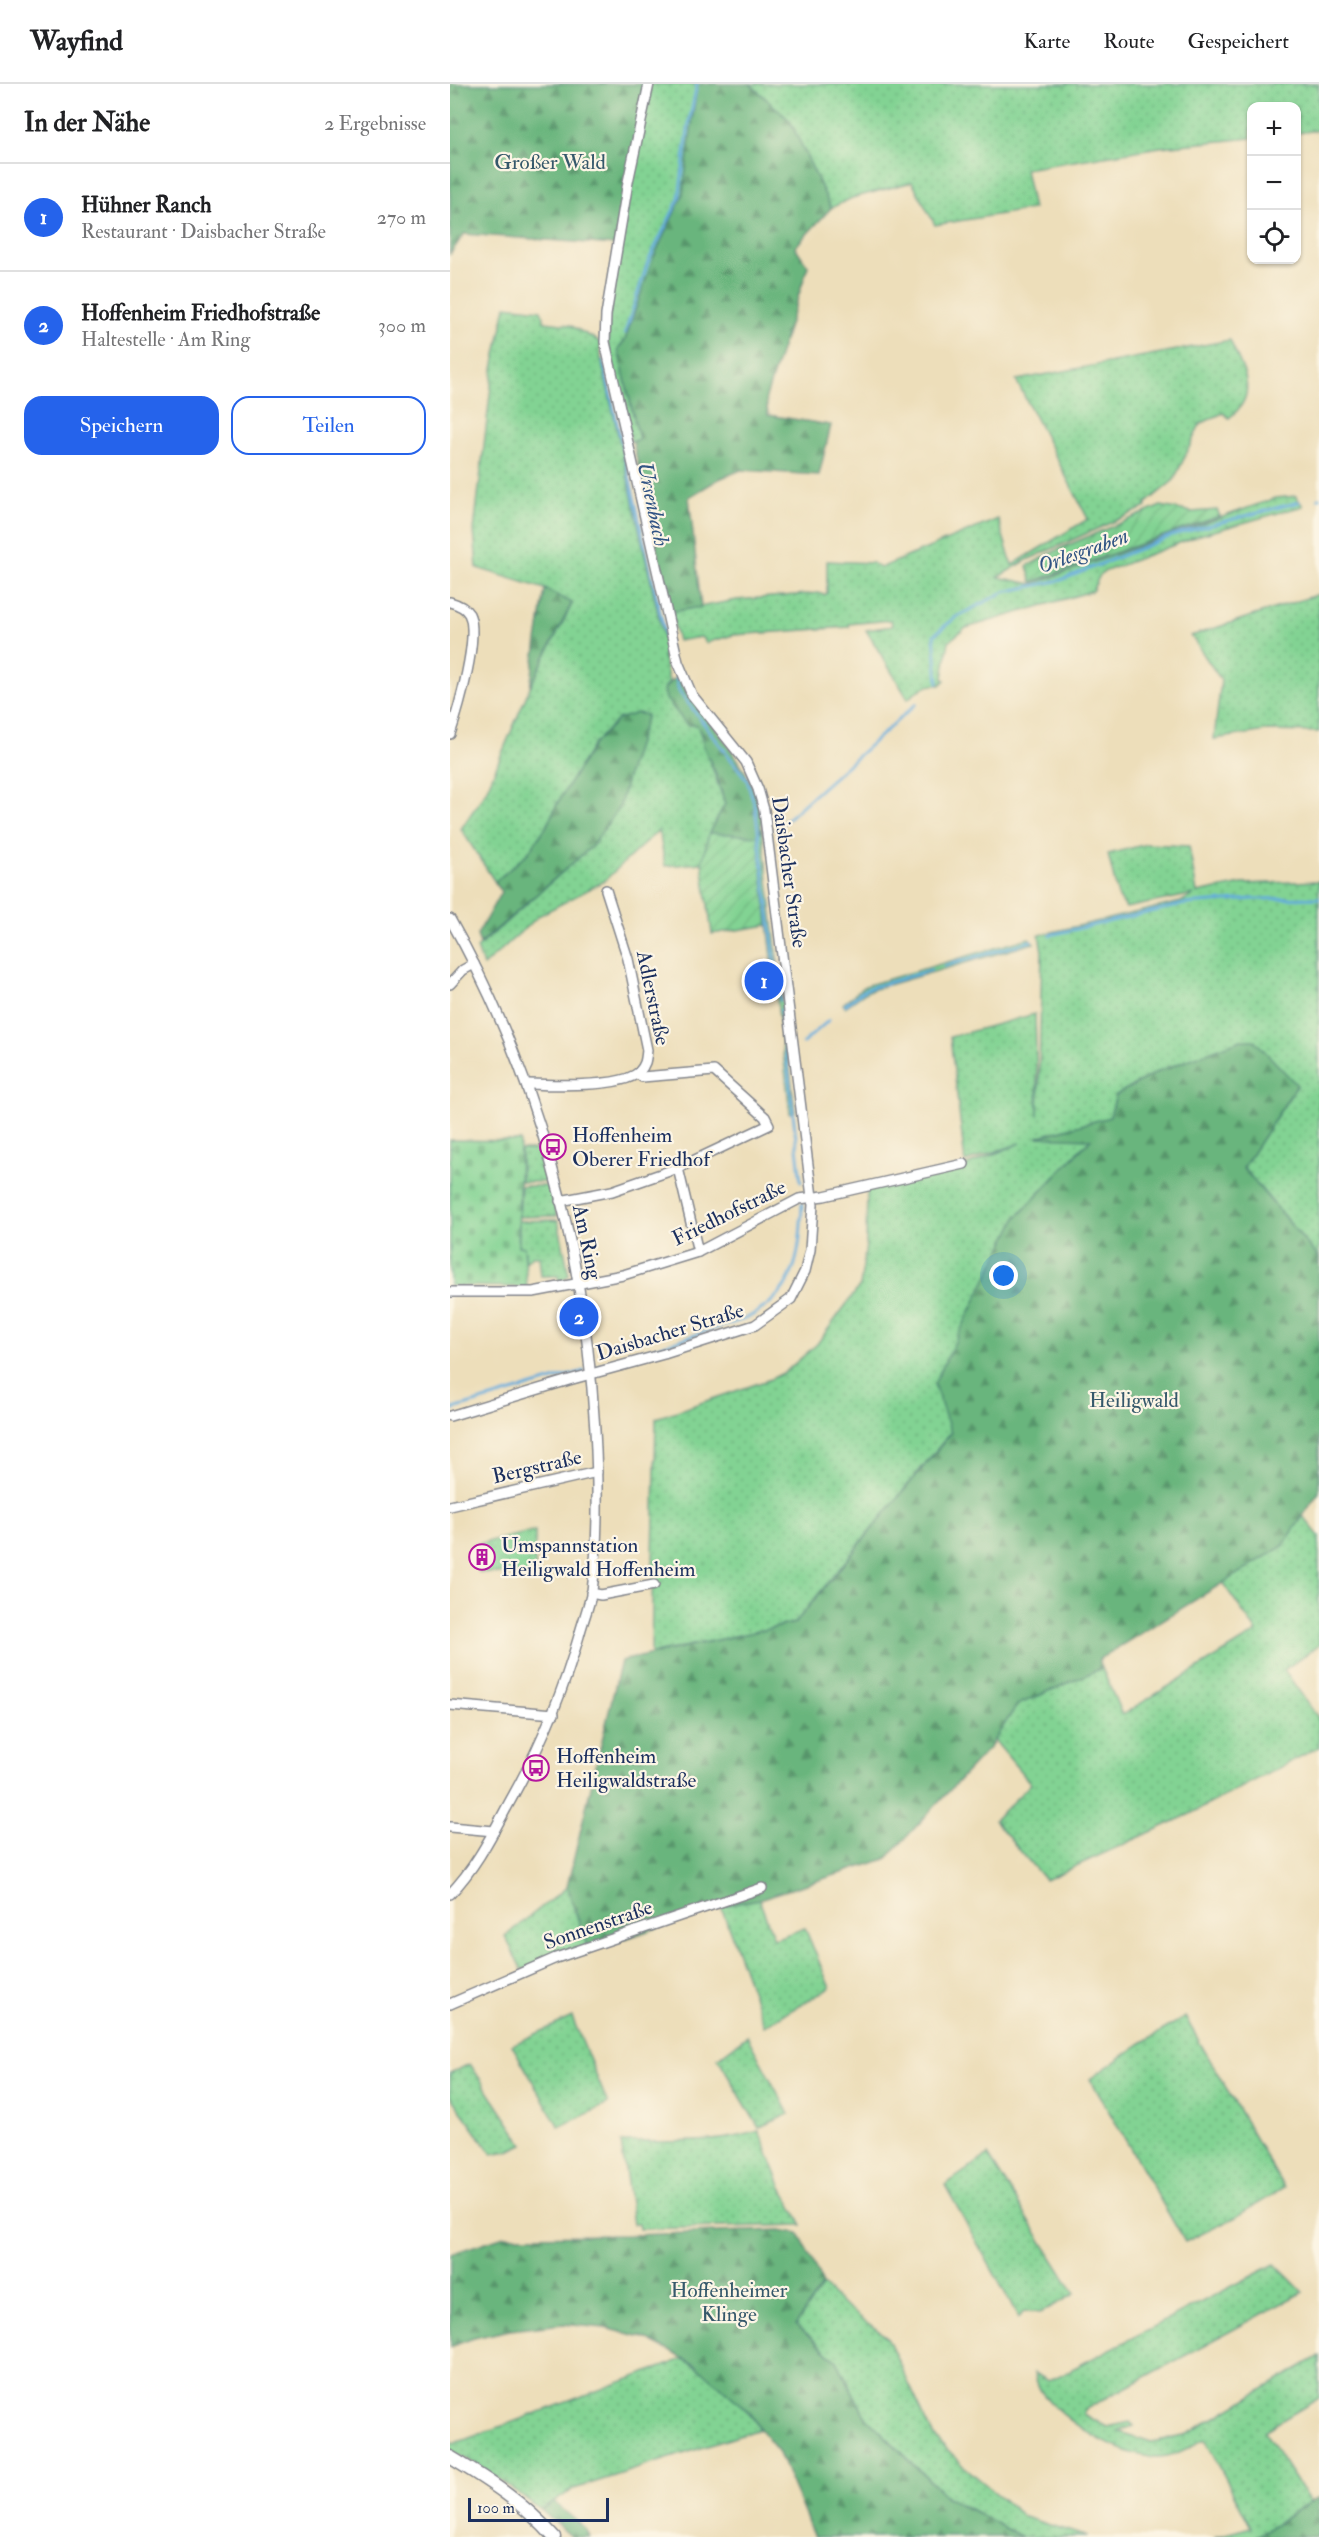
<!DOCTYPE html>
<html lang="de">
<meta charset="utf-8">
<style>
body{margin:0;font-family:"IM FELL Double Pica",serif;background:#f6f6f6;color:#202124}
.controls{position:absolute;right:18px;top:18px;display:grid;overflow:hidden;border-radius:12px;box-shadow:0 2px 4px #0004}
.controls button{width:54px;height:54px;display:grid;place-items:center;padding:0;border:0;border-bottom:2px solid #e0e0e0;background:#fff;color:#202124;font:30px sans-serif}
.scale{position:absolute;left:18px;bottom:15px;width:141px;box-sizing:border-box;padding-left:6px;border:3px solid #1b2f5e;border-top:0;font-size:16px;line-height:21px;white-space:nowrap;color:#1b2f5e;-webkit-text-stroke:4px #fcf5e5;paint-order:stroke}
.you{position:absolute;left:554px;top:1192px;width:21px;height:21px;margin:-15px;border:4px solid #fff;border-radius:50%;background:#1a73e8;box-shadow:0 0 0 9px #1a73e833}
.badge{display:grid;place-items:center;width:39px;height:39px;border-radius:50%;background:#2563eb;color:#fff;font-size:20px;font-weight:700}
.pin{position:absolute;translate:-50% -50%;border:3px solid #fff;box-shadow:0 2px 6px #0006}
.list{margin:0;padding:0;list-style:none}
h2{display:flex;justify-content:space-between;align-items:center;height:78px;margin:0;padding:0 24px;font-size:26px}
h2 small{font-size:20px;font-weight:400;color:#757577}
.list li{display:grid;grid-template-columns:39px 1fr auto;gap:18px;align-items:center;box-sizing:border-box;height:108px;padding:0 24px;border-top:2px solid #e0e0e0}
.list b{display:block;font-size:22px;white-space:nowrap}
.list p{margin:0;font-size:20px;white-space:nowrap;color:#757577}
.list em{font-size:20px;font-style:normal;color:#757577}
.actions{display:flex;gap:12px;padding:18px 24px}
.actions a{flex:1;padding:14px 0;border:2px solid #2563eb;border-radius:18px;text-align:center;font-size:21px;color:#2563eb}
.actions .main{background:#2563eb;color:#fff}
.icon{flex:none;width:33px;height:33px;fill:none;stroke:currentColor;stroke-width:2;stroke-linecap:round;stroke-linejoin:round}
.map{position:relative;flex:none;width:869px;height:2453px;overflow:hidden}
header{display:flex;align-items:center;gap:36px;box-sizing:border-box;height:84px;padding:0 30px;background:#fff;border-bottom:2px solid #e0e0e0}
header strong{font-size:28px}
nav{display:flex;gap:33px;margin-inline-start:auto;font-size:21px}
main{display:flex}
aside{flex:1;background:#fff}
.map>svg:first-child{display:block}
</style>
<header>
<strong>Wayfind</strong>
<nav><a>Karte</a><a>Route</a><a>Gespeichert</a></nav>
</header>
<main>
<aside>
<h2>In der Nähe<small>2 Ergebnisse</small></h2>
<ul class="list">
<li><span class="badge">1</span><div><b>Hühner Ranch</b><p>Restaurant · Daisbacher Straße</p></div><em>270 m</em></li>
<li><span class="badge">2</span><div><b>Hoffenheim Friedhofstraße</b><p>Haltestelle · Am Ring</p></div><em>300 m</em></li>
</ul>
<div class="actions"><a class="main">Speichern</a><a>Teilen</a></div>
</aside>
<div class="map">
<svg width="869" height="2453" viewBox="0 0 869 2453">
<defs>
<pattern id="grass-dots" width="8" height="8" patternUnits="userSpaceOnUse" patternTransform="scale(1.5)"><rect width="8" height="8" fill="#82d393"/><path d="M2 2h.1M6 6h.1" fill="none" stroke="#70b581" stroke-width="1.8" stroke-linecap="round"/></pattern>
<pattern id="forest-firs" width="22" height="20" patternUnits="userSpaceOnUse" patternTransform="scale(1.5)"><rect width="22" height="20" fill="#69b57d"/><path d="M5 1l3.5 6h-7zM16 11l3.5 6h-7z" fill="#56946a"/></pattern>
<pattern id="cemetery-stones" width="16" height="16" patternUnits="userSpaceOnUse" patternTransform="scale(1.5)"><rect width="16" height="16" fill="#82d393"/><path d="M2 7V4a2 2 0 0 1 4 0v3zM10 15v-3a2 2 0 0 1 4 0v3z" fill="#70b581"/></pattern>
<pattern id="park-crowns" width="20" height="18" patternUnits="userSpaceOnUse" patternTransform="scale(1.5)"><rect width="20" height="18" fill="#82d393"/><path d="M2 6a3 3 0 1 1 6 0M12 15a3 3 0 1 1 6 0" fill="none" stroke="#70b581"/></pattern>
<pattern id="garden-furrows" width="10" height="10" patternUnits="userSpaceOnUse" patternTransform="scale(1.5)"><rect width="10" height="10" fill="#82d393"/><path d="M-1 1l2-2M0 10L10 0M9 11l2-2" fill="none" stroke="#70b581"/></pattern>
</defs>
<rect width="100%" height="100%" fill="#fcf5e5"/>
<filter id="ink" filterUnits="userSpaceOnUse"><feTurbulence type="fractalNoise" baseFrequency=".0167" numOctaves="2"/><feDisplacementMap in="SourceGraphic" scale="12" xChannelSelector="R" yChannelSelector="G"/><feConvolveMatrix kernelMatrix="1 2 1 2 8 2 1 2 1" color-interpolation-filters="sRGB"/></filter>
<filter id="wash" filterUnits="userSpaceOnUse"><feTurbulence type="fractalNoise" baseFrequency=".008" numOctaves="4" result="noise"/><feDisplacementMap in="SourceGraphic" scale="24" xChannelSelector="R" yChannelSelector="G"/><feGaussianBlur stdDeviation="1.35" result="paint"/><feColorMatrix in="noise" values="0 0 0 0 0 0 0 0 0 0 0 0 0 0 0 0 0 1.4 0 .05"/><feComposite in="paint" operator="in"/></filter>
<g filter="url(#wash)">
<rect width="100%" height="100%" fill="#eddeba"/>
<g fill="url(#grass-dots)" stroke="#4e8178" stroke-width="1.5">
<path d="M 201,0 L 247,0 L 233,110 L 203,175 L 175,256 L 168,265 L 189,355 L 181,358 L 158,258 L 158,240 L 180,101 Z"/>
<path d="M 300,0 L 869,0 L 869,46 L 847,49 L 846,22 L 802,22 L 801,54 L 710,63 L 575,85 L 583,125 L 485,141 L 462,98 L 402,114 L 381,124 L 340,37 Z"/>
<path d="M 56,222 L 91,226 L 95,238 L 120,241 L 150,258 L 151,275 L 217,570 L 213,571 L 219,598 L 214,605 L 247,640 L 275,720 L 259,749 L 252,779 L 215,782 L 209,746 L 153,798 L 90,831 L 33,882 L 27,864 L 143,761 L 170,722 L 178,689 L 168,635 L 143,661 L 108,718 L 96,743 L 78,769 L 45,798 L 11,745 L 36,707 L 80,603 L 122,520 L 95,505 L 27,484 L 24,446 L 43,285 Z"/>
<path d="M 780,256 C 792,285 811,310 779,334 L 773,329 L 750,340 L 724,396 L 695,420 L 696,423 L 577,476 L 548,493 L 582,500 L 826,414 L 846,412 L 853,422 L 750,451 L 651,489 L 642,507 L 516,544 L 499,557 L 493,594 L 495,596 L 490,601 C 477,599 467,607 458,615 L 416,546 L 442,542 L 441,536 L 399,540 L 399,543 L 283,551 L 256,559 L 251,553 L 228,557 L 221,528 L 287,516 L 369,509 L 374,511 L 377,509 L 377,477 L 423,479 L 430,484 L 548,435 L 562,481 L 638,435 L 566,296 Z"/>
<path d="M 869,510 L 869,648 L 816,647 L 764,655 L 771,596 L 741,552 Z"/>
<path d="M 312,745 L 345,1028 L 340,1029 L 308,752 Z"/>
<path d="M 697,760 L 739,762 L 747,809 L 792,800 L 869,797 L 869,1174 L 793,1083 L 847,1002 L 791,956 L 709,987 L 666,1011 L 660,1033 L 590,1052 L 641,1054 L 567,1133 L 501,1348 L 345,1539 L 201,1570 L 206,1334 L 321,1295 L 335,1288 L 367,1260 L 410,1202 L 416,1161 L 417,1105 L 515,1082 L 571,1059 L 515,1078 L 500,953 L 585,930 L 588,1032 L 592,867 L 589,851 L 731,818 L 744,810 L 676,824 L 668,812 L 658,770 Z"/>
<path d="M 579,854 L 584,859 L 431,903 L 418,907 L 395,923 L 393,920 L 415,902 Z"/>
<path d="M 71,1066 L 89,1066 L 100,1098 L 71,1098 Z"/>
<path d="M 71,1102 L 100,1102 L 107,1132 L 69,1133 Z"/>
<path d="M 108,1136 L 119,1191 L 109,1199 L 108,1192 L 91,1192 L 89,1172 L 82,1172 L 76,1178 L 74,1163 L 69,1162 L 69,1137 Z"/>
<path d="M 853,1432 L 869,1452 L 869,1561 L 834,1586 L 869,1635 L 869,1663 L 738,1731 L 595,1796 L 544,1736 L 581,1700 L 544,1656 L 567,1621 L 652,1584 L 672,1631 L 807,1548 L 772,1498 L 833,1462 Z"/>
<path d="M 117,1803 L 139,1867 L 72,1886 L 55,1852 Z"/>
<path d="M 309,1815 L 324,1855 L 355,1844 L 380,1904 L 314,1942 L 271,1822 Z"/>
<path d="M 122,1933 L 158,2020 L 109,2043 L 62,1961 Z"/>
<path d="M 735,1933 L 834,2104 L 786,2133 L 735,2158 L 640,1995 L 690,1960 Z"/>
<path d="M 297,1952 L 339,2030 L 309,2044 L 268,1974 Z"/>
<path d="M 20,1980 L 73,2060 L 58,2067 L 42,2070 L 0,2012 L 0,1989 Z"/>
<path d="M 309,2047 L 332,2104 L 352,2141 L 189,2145 L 188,2140 L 183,2140 L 171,2058 C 218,2057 265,2061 309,2047 Z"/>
<path d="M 538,2071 L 625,2210 L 590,2229 L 574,2227 L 569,2234 L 495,2101 Z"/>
<path d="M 825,2180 L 853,2208 L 634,2326 L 633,2330 L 657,2343 L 680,2338 L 684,2342 L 668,2347 L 701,2358 L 734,2352 L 869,2272 L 869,2314 L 814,2347 L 860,2418 L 806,2453 L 764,2453 L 801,2443 L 755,2355 C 744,2360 730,2370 717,2372 C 676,2379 618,2340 593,2310 C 588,2304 586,2295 584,2289 L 599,2297 Z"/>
<path d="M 373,2201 L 391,2219 L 437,2253 L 483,2351 L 515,2383 L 574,2433 L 638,2453 L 572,2453 L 497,2413 L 415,2332 L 387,2277 L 346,2240 Z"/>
<path d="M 233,2275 C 259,2287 296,2321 310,2345 L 124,2405 L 91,2426 L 35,2385 L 0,2366 L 0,2357 L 6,2359 Z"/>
</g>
<g fill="url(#forest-firs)" stroke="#42726e" stroke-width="1.5">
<path d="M 0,0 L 196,0 L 165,161 L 14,150 L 0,170 Z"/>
<path d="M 247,0 L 300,0 L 340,37 L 381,124 L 345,163 L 358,182 L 316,313 L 318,331 L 381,341 L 369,391 L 291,386 L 269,395 L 239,413 L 251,523 L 221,528 L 183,358 L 189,355 L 168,265 L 175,256 L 203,175 L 233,110 Z"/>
<path d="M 95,505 L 122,519 L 80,603 Z"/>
<path d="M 228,591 L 233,602 C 255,630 329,715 308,752 L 259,749 L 275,720 L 266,690 L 253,662 L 253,654 L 247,641 L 237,641 L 216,615 L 214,605 Z"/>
<path d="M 187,629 L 197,631 L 178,689 L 170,722 L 143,761 L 30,860 L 27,851 L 51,808 L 45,798 L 78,769 L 96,743 L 108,718 L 143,661 L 168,635 Z"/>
<path d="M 791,956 L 804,956 L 847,1001 L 793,1084 L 869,1174 L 869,1408 L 833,1462 L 649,1575 L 652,1584 L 567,1621 L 539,1664 L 436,1775 L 309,1815 L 271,1822 L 139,1867 L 117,1803 L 171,1577 L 345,1539 L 501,1349 L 484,1300 L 567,1133 L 641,1055 L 587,1053 L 660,1033 L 666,1011 L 709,987 Z"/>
<path d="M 330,2146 L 349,2149 L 373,2201 L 346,2240 L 387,2277 L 415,2332 L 496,2413 L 572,2453 L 364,2453 L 328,2367 L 310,2345 L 301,2330 L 246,2281 L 212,2263 L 192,2253 L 155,2244 L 113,2240 L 60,2246 L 24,2254 L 0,2263 L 0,2170 L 54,2152 L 181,2151 Z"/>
<path d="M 869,2413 L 869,2453 L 806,2453 L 860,2418 Z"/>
<path d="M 104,2418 L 136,2445 L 140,2453 L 122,2453 L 91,2426 Z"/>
</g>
<path fill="url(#cemetery-stones)" stroke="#4e8178" stroke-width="1.5" d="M 0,1056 L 70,1057 L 68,1162 L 74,1163 L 77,1203 L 0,1202 Z"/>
<path fill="url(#park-crowns)" stroke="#4e8178" stroke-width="1.5" d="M 85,1447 L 85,1492 L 29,1488 L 23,1461 Z"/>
<g fill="url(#garden-furrows)" stroke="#4e8178" stroke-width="1.5">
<path d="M 711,422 L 742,428 L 767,426 L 770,432 L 582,498 L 577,482 L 611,464 Z"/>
<path d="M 259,749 L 308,752 L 318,841 L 262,850 L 252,779 Z"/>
</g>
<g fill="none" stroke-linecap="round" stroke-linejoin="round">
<g stroke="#64acdb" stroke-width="3">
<path d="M 175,249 L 198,178 L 229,115 L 239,39 L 247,0"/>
<path d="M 154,276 L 154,281 L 220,572"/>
<path d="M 868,414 L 869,414"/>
<path d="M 226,594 L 229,607 L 297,696 L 305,722 L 330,916"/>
<path d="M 488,599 L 484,551 L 506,533 L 554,508 L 611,496 L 726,450 L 849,418"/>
<path d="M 326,745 L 466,620"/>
<path d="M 600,851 L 735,820 L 803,815 L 869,814"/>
<path d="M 494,882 L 581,857"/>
<path d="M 395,921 L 416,905 L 481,886"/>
<path d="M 331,926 L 351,1098"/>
<path d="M 353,959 L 379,936"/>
<path d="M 149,1282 L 295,1235 C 347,1210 350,1172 352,1120"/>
<path d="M 0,1326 L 134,1287"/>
</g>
</g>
</g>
<g filter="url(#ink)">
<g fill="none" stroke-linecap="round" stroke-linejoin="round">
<g stroke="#84868c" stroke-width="12">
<g id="minor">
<path d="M 0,518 C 7,520 15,523 19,530 C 30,552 8,627 0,650"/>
<path d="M 0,835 C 88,990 135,1168 145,1346 C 148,1399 149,1453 142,1507 C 139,1522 133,1537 129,1552 C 113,1608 92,1659 64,1710 C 44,1746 29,1780 0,1810"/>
<path d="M 0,900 L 13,886 L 24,880"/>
<path d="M 77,1000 C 101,1001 172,1004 189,988 C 196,981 196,975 197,966 L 178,875 L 156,806"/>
<path d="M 228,1084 L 248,1168"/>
<path d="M 110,1117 L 162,1107 L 228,1084 L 319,1041 L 315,1033 L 264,987 L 192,993 L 188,989"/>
<path d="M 0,1208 L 83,1208 L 173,1191 L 248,1168 L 349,1115 L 374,1112 L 514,1080"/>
<path d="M 0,1332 L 119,1296 L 214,1270 L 305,1241 L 341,1215 L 355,1187 L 360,1166 L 363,1121 L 314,726 L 308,705 L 296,678 L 242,611 L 228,578 L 155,258 L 156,231 L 178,98 L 199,0"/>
<path d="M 0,1422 L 147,1388"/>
<path d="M 141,1509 L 151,1511 L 204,1501"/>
<path d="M 0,1621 L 104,1630"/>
<path d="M 0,1743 L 44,1747"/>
<path d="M 0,1920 L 106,1874 L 312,1804"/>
</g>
</g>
<g stroke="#84868c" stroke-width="15">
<path id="major" d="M 0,2373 C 38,2396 74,2419 104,2453"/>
</g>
<use href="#minor" stroke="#fff" stroke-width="9"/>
<use href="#major" stroke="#fff" stroke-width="12"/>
</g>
</g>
<defs>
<g id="bus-ring" transform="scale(1.35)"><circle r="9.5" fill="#fcf5e5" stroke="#b5179e" stroke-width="1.5"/><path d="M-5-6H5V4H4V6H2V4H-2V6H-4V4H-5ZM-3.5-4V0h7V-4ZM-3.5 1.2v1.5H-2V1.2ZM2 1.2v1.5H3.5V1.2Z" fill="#b5179e"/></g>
<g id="building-ring" transform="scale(1.35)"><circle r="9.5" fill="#fcf5e5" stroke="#b5179e" stroke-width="1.5"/><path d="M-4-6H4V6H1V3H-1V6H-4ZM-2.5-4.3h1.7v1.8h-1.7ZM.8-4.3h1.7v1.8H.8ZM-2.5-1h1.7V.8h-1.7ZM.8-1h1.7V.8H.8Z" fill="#b5179e"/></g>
</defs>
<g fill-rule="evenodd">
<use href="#bus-ring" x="103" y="1063"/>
<use href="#building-ring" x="32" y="1473"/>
<use href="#bus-ring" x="86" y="1684"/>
</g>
<g text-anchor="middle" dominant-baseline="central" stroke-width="4.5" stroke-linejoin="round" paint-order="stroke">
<g font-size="21" fill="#35586b" stroke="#fcf5e5">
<text x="100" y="78">Großer Wald</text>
<text x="684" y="1316">Heiligwald</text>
<text x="279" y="2206">Hoffenheimer<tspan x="279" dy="24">Klinge</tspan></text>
</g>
<g font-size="21" fill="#1b2f5e" stroke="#fcf5e5">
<text transform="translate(339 788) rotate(82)">Daisbacher Straße</text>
<text transform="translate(203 914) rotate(78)">Adlerstraße</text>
<text transform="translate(279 1129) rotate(-26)">Friedhofstraße</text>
<text transform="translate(137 1158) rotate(78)">Am Ring</text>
<text transform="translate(220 1248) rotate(-17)">Daisbacher Straße</text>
<text transform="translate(87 1383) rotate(-13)">Bergstraße</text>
<text transform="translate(148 1841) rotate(-19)">Sonnenstraße</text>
</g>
<g font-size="21" fill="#1b2f5e" stroke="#fcf5e5" text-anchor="start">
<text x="122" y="1051">Hoffenheim<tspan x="122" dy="24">Oberer Friedhof</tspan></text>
<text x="51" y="1461">Umspannstation<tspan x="51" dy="24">Heiligwald Hoffenheim</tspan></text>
<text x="106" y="1672">Hoffenheim<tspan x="106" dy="24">Heiligwaldstraße</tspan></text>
</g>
<g font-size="22" font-style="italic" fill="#315484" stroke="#fcf5e5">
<text transform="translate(203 420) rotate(78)">Ursenbach</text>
<text transform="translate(633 467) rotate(-20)">Orlesgraben</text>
</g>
</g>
</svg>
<div class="controls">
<button>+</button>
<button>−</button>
<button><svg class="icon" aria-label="locate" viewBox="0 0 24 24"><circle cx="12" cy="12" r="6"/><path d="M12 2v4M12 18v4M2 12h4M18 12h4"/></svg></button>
</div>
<div class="scale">100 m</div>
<div class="you"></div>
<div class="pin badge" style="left:314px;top:897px">1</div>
<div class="pin badge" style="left:129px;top:1233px">2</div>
</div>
</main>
